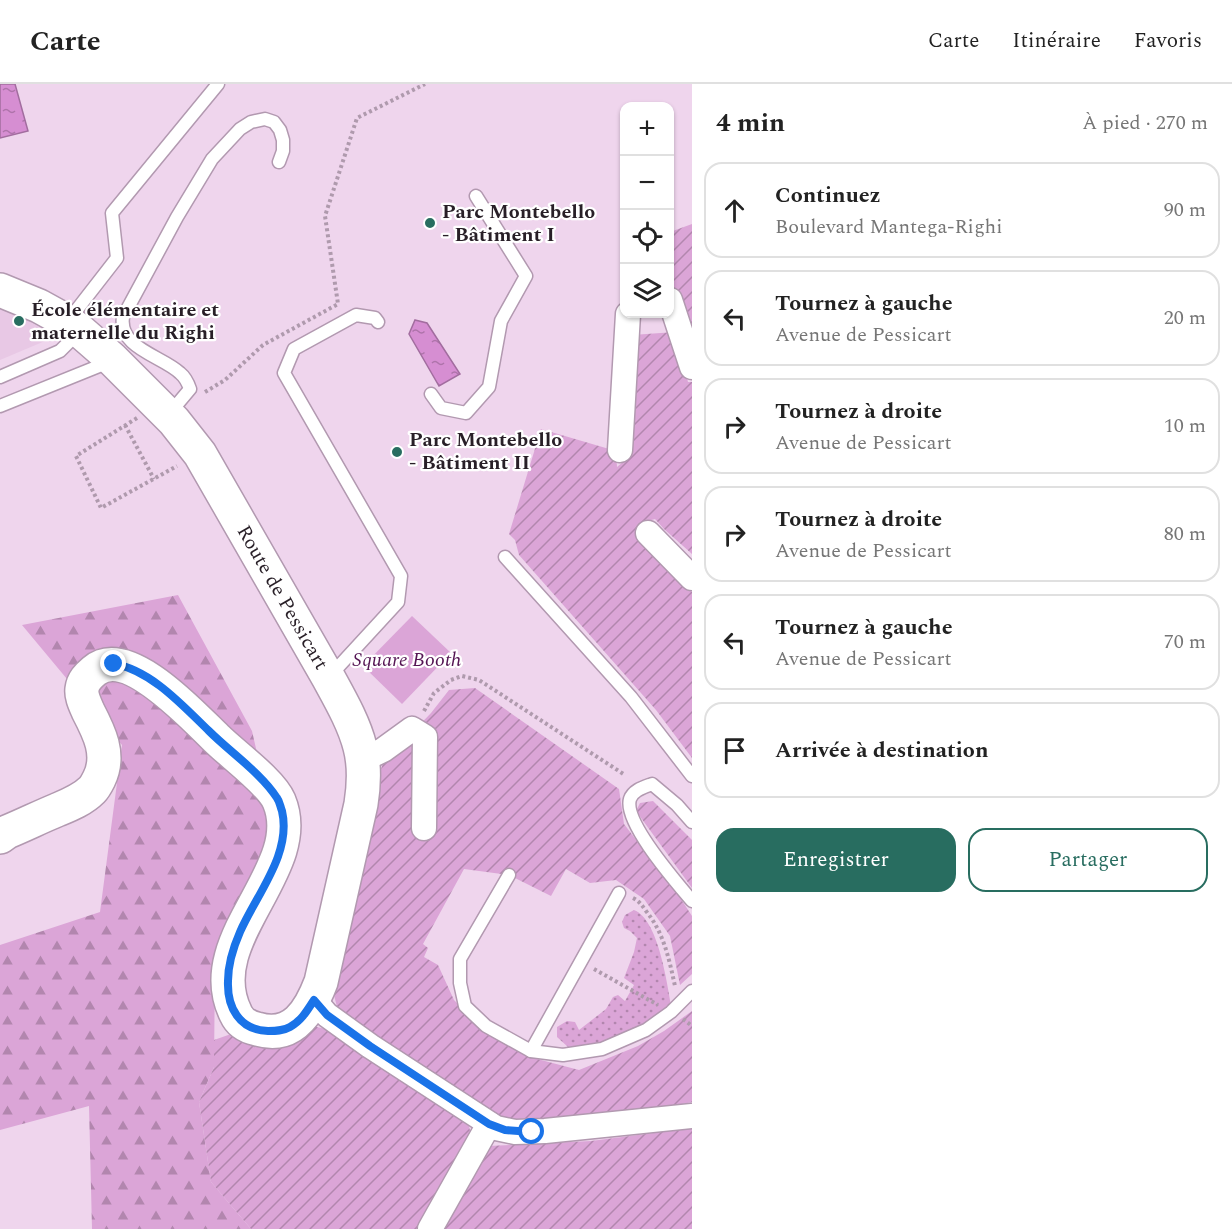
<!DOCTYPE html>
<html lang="fr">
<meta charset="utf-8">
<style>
body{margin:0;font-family:Spectral,serif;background:#f2f2f2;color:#222}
.controls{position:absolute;right:18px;top:18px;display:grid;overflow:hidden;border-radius:12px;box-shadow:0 2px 4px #0004}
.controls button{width:54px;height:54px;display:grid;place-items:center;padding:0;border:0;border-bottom:2px solid #e0e0e0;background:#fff;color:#222;font:30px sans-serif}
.stop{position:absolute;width:18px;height:18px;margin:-14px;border:4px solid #1a73e8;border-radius:50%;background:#fff}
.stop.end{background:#1a73e8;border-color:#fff;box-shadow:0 2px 6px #0008}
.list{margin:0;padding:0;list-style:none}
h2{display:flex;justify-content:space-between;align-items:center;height:78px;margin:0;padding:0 24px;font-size:26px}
h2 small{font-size:20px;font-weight:400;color:#767676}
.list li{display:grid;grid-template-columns:39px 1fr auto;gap:18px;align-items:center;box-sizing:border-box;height:96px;margin:0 12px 12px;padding:0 12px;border:2px solid #e0e0e0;border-radius:18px}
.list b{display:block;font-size:22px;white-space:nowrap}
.list p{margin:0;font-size:20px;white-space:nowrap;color:#767676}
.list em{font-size:20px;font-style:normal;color:#767676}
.actions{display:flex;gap:12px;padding:18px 24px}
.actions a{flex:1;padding:14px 0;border:2px solid #286d60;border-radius:18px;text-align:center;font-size:21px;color:#286d60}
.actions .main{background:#286d60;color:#fff}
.icon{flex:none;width:33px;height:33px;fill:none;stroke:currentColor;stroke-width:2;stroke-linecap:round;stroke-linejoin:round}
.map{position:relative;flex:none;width:692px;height:1145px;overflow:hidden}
header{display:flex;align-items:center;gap:36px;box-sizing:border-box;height:84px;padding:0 30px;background:#fff;border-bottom:2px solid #e0e0e0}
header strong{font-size:28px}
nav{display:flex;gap:33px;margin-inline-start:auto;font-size:21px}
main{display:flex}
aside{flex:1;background:#fff}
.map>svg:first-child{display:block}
</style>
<header>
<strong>Carte</strong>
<nav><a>Carte</a><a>Itinéraire</a><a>Favoris</a></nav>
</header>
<main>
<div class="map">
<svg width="692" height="1145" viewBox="0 0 692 1145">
<defs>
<pattern id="grass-dots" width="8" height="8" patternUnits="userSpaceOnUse" patternTransform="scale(1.5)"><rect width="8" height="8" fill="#dba5d7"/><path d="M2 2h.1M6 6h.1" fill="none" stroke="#b286ae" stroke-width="1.8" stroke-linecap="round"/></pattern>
<pattern id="forest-firs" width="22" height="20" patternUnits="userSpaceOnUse" patternTransform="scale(1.5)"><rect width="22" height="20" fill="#dba5d7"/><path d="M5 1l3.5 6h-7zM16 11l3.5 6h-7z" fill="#b286ae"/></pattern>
<pattern id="garden-furrows" width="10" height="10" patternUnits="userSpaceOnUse" patternTransform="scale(1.5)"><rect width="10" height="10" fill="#dba5d7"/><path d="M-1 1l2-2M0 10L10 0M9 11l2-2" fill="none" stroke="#b286ae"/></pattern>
<pattern id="water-ripples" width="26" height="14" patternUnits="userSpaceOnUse" patternTransform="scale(1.5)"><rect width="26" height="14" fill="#d68ed2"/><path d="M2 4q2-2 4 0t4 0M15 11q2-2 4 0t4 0" fill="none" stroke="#ae73aa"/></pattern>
</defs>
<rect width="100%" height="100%" fill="#efd5ed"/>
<path fill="#e8c8e5" d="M 0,222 L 64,249 L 0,276 Z"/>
<path fill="url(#grass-dots)" d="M 634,826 C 658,835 667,898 671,921 C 652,936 620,954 596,959 C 587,961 577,962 568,963 L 557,953 L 557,943 L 567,937 L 575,938 L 579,946 L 606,925 L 613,913 L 618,911 L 625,917 L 634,901 L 624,894 L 634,868 L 637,854 L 630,847 L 624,844 L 622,838 L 625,831 Z"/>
<path fill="url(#forest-firs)" d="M 178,511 L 252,647 L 274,743 L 215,879 L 214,983 L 199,1018 L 211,1098 L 251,1145 L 92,1145 L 89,1022 L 0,1046 L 0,861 L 100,828 L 122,661 L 22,541 Z"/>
<path fill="#dba5d7" d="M 412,532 L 451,569 L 402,620 L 363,582 Z"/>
<g fill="url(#garden-furrows)">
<path d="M 692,140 L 692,263 L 670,200 L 670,148 Z"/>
<path d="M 675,248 L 688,298 L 692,298 L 692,470 L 664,445 L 655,435 L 641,439 L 642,461 L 692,508 L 692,674 L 656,626 L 519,471 L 515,456 L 509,450 L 541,345 L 616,367 L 617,383 L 630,372 L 632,251 Z"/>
<path d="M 475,604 L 619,705 L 624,740 L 679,812 L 692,832 L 692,890 L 680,901 L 670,852 L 644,815 L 616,796 L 590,799 L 566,785 L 551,812 L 509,791 L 464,785 L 423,860 L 428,864 L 424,873 L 438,881 L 454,916 L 485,948 L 526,972 L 579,986 L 638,962 L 664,947 L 692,927 L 692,1018 L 658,1025 L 516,1041 L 491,1033 L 338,927 L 332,903 L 374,706 L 383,679 L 431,629 L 449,606 Z"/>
<path d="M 653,717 L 692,756 L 692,804 L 636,727 L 640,719 Z"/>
<path d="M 312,942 L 326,945 L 469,1042 L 472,1056 L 421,1145 L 251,1145 L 211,1098 L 199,1018 L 214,983 L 214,956 L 231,950 Z"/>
<path d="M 692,1044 L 692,1145 L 441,1145 L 488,1062 L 591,1057 Z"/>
</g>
<g fill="url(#water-ripples)" stroke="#a26d9f" stroke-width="1.5">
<path d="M 0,0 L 15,0 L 28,47 L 0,54 Z"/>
<path d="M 415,236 L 427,239 L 460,290 L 439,302 L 409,250 Z"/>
</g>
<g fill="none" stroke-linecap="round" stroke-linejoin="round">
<g stroke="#b299b0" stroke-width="15">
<g id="lane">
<path d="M 68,237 L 117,174 L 112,129 L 218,0"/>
<path d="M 0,293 L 60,267 L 79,248"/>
<path d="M 431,310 L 441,324 L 466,329 L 489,303 L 501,237 L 526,192 L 476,112"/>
<path d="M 0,322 L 104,280 L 110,275"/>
<path d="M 169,330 L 190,305 C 188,299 185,293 180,289 C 162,272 118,264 123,233 L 177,133 L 212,75 L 240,45 L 251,38 L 265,35 L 274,38 L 280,46 L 283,56 L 283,67 L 279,78"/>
<path d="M 505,473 L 631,613 L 692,692"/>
<path d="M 329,593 L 398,518 L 401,492 L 284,289 L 294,265 L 356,231 L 375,234 L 378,238"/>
<path d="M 692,738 L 677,721 L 652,700 C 644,703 633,706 630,715 C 623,738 677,799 692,817"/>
<path d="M 509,791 L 460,875 L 460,899 L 465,922 L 486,942 L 531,967 L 563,971 L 602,965 L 646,946 L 671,928 L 692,907"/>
<path d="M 531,967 L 619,809"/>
</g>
</g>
<g stroke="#b299b0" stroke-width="27">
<g id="street">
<path d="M 670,216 L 692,283"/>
<path d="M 620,366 L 628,230"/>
<path d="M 648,449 L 692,494"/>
<path d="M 362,676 L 383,666 L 412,645 L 425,653 L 424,744"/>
<path d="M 314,916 L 327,931 L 370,962 L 496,1044 L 515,1048 L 545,1047 L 692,1032"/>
<path d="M 430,1145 L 489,1040"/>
</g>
</g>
<g stroke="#b299b0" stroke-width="36">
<g id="secondary">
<path id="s1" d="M 0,206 L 39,222 L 68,238 L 80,247 L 111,274 L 174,337 L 200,370 L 328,593 C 340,615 354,639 360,663 C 365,682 364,701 361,720 L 321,898 C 310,927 293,956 257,945 C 248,943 240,939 236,930 C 198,855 308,786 279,717 C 271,698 232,670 216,654 C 193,632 127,559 94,587 C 88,592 83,597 82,605 C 81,612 85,620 88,627 C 99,648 111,671 99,695 C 97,699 95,703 92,706 C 82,716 69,721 57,726 C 40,733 24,741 7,748 L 0,753"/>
</g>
</g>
<g stroke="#af9aad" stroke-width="4" stroke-dasharray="3 3" stroke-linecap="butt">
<path d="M 205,308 L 225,296 L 263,261 L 338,220 L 325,132 L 357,34 L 425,0"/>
<path d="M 137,334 L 76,372 L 101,424 L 177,382"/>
<path d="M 125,341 L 154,395"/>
<path d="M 424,627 L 434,609 L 451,596 L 462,592 L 479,596 L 625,691"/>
<path d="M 633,814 C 639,817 642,821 646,827 C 664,849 669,875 675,902"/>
<path d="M 594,885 L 658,921"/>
<path d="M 683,935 L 692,942"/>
</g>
<use href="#lane" stroke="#fff" stroke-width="12"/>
<use href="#street" stroke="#fff" stroke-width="24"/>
<use href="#secondary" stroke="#fff" stroke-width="33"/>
</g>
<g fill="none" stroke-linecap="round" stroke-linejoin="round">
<path stroke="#1a73e8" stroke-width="8" d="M 114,580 C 151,586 183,622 209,647 C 230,668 262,690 277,714 C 280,718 280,722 282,727 C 292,770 256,811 240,848 C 233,864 228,881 228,897 C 227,923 239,946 268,947 C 276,947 283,947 290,943 C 301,937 307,927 314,916 L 327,931 L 370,962 L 489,1040 L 505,1046 L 532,1048"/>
</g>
<g fill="#286d60" stroke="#fff" stroke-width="2">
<circle cx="430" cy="139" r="6"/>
<circle cx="19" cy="237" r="6"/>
<circle cx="397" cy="368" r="6"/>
</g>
<g text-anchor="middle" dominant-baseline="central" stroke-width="4.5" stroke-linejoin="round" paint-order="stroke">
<g font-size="20" font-weight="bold" fill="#281f27" stroke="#fff" text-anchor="start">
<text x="442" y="128">Parc Montebello<tspan x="442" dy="23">- Bâtiment I</tspan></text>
<text x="31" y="226">École élémentaire et<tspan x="31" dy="23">maternelle du Righi</tspan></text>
<text x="409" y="356">Parc Montebello<tspan x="409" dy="23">- Bâtiment II</tspan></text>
</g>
<g font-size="20" fill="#281f27" stroke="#fff">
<text stroke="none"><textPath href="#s1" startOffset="428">Route de Pessicart</textPath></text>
</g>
<g font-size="20" font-style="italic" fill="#541453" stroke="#fff">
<text x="407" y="576">Square Booth</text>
</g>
</g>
</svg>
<div class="controls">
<button>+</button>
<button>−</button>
<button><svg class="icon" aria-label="locate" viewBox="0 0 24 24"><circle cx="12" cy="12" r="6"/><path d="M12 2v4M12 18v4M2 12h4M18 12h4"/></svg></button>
<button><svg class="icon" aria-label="layers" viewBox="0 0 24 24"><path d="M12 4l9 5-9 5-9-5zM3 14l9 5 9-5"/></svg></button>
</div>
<div class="stop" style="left:532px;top:1048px"></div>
<div class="stop end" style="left:114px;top:580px"></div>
</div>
<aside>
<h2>4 min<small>À pied · 270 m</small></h2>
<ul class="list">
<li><svg class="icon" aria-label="ahead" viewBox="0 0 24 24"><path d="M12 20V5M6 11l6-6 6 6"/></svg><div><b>Continuez</b><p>Boulevard Mantega-Righi</p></div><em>90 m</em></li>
<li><svg class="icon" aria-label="left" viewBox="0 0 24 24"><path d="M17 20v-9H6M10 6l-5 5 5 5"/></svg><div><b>Tournez à gauche</b><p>Avenue de Pessicart</p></div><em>20 m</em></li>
<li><svg class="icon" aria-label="right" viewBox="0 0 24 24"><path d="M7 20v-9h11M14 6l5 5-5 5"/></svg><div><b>Tournez à droite</b><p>Avenue de Pessicart</p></div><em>10 m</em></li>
<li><svg class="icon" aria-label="right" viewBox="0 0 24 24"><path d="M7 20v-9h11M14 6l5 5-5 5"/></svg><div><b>Tournez à droite</b><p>Avenue de Pessicart</p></div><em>80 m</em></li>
<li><svg class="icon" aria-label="left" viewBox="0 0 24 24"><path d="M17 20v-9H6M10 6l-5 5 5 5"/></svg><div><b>Tournez à gauche</b><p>Avenue de Pessicart</p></div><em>70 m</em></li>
<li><svg class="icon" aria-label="arrive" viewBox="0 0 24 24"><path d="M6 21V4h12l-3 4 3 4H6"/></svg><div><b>Arrivée à destination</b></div></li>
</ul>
<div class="actions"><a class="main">Enregistrer</a><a>Partager</a></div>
</aside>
</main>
